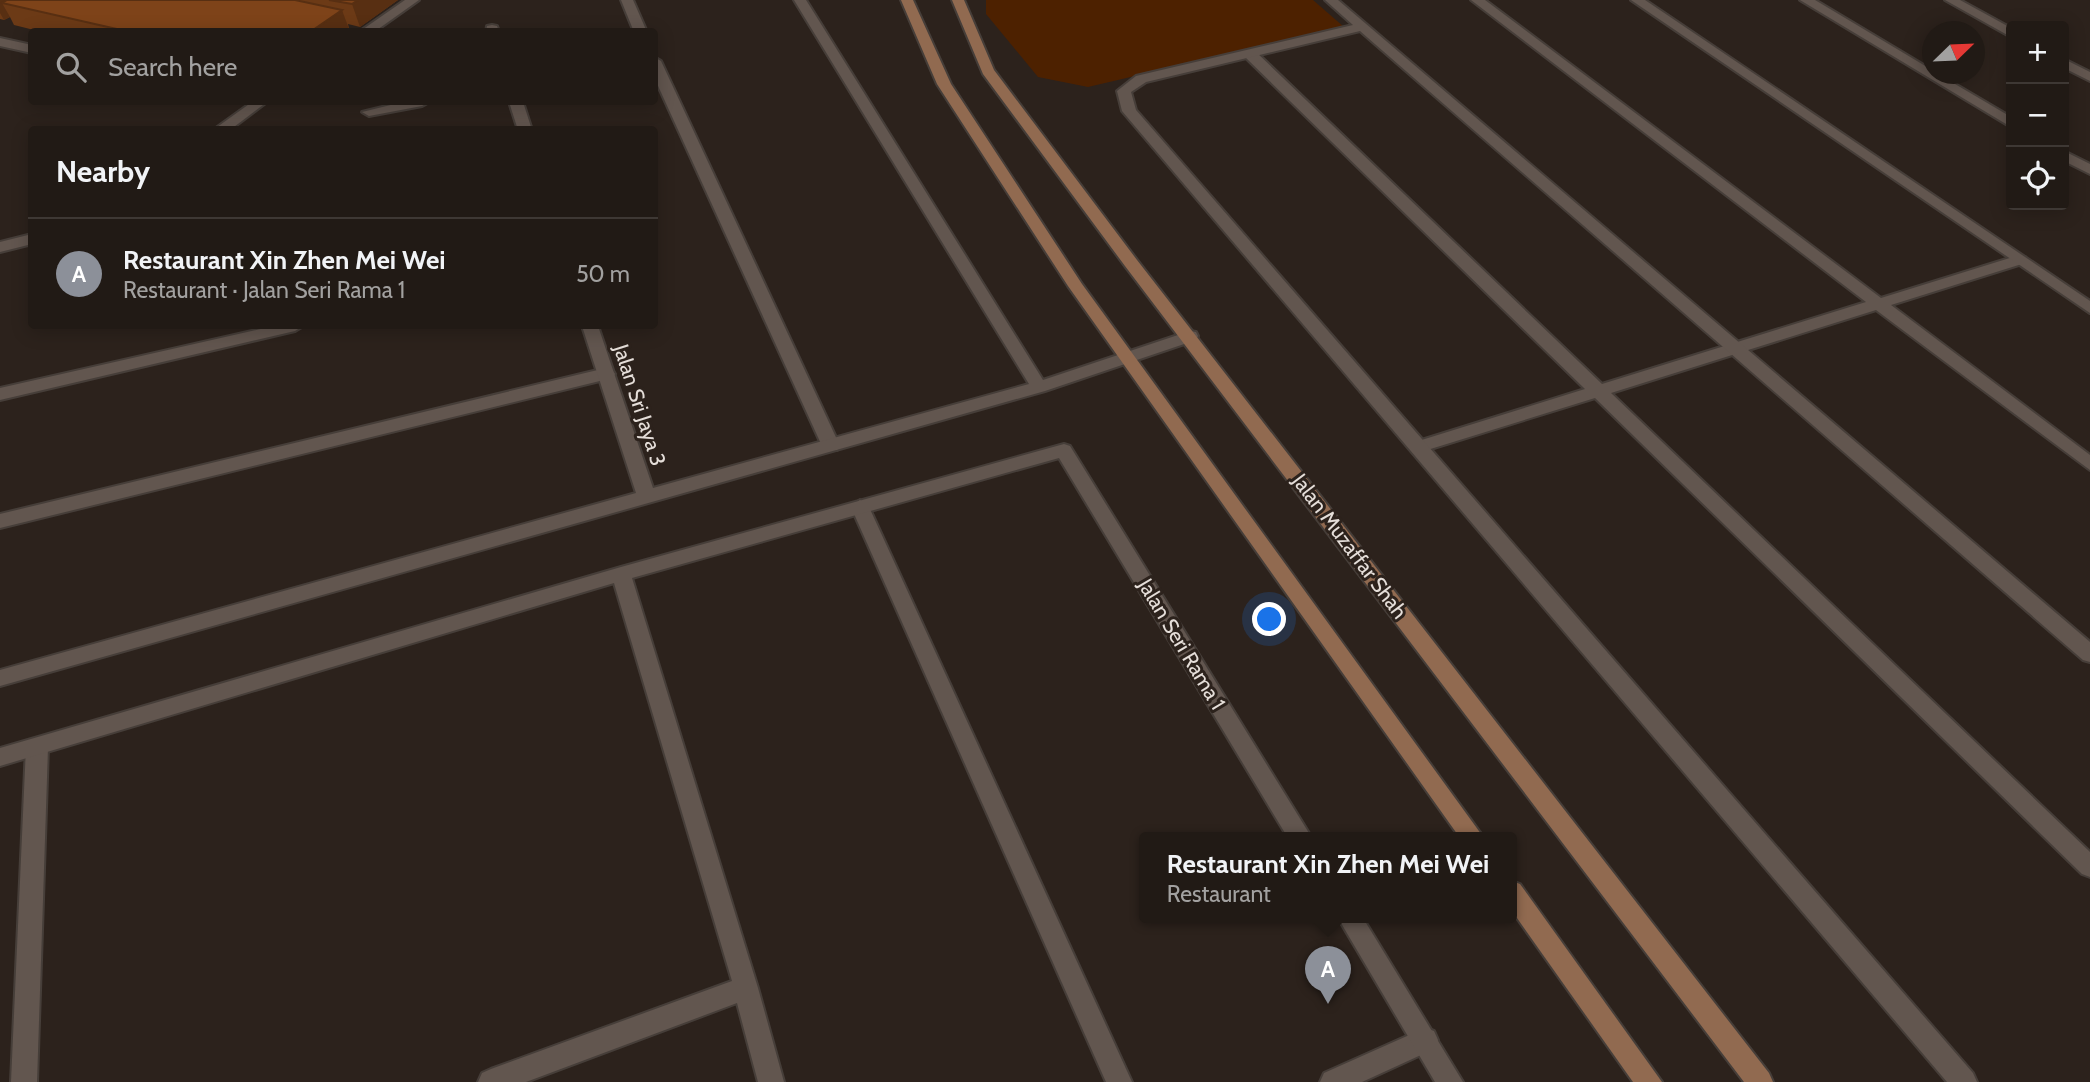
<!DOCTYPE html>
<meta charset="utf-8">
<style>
body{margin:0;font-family:Cabin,sans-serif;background:#2d2722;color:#f1f3f6}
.controls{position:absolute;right:21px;top:21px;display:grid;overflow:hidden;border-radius:7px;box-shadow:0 4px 18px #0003}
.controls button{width:63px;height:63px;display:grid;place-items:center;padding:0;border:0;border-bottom:2px solid #3e3834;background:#211a15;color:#f1f3f6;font:35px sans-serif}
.compass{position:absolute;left:1922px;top:21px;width:63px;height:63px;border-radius:50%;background:#211a15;box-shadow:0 4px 18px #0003;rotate:67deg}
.you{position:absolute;left:1270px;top:620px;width:24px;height:24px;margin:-18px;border:5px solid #fff;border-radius:50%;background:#1a73e8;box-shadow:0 0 0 10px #1a73e833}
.badge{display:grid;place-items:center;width:46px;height:46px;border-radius:50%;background:#8c9099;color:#fff;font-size:23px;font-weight:700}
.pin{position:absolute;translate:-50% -58px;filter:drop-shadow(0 2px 4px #0008)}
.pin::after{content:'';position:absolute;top:37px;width:24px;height:21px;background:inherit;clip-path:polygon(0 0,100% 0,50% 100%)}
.popup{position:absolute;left:1139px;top:832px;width:378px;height:91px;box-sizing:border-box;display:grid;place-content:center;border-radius:7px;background:#211a15;filter:drop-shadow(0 2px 5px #0005);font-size:23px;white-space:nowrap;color:#a2a1a0}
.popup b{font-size:26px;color:#f1f3f6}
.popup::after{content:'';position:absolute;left:50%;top:100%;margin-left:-14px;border:14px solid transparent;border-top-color:#211a15}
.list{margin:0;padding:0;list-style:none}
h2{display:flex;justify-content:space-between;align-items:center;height:91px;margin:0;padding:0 28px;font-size:30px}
h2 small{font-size:23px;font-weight:400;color:#a2a1a0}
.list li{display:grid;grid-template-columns:46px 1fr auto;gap:21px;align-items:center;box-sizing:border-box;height:112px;padding:0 28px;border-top:2px solid #3e3834}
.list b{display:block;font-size:26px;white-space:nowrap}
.list p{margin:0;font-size:23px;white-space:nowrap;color:#a2a1a0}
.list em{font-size:23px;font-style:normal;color:#a2a1a0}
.icon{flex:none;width:38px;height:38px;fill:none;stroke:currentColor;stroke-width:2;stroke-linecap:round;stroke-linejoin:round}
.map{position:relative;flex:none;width:2090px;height:1082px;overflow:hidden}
.search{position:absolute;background:#211a15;box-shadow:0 4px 18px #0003;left:28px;top:28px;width:630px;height:77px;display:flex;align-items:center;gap:18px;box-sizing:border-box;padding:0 24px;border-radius:7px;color:#a2a1a0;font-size:26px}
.panel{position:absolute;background:#211a15;box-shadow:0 4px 18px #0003;left:28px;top:126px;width:630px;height:203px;border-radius:7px}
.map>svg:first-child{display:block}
</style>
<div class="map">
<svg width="2090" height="1082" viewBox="0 0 2090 1082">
<rect width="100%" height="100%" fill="#2c221c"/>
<path fill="#4d2100" d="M 986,0 L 1313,0 L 1344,27 L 1088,87 L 1038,77 L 986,14 Z"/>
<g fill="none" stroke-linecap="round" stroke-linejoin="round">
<g stroke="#463e39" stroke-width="4">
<g id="service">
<path d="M 621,0 L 633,0 L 647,32 L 634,32 Z"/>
<path d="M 1471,0 L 1485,0 L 1881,298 L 2013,257 L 2025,257 L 2025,263 L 1891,305 L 2090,455 L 2090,470 L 1876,310 L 1611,393 L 2090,852 L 2090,877 L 2082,874 L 1595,398 L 1424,451 L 1412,451 L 1409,447 L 1412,443 L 1585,389 L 1245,57 L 1245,51 L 1255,51 L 1602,384 L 1866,302 Z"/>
<path d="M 1800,0 L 1815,0 L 1932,70 L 1932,74 L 1938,74 L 2011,117 L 2011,127 Z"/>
<path d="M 654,57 L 661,61 L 840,446 L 837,450 L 825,450 L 822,446 L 654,77 Z"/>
<path d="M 2064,151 L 2090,164 L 2090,174 L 2064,161 Z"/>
<path d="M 606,368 L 612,370 L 615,374 L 612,378 L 0,528 L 0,514 Z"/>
<path d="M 860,500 L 869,507 L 1132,1082 L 1106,1082 L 851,507 Z"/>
<path d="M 37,738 L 45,741 L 48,747 L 37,1082 L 11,1082 L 26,747 L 29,741 Z"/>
<path d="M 1425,1028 L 1434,1031 L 1438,1040 L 1434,1049 L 1362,1082 L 1320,1082 L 1324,1073 Z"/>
</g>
</g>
<g stroke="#463e39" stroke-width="4">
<g id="minor">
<path d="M 405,0 L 419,0 L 374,32 L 359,32 Z"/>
<path d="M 794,0 L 806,0 L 1043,380 L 1190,331 L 1196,332 L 1198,336 L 1196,340 L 1045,391 L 0,686 L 0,670 L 636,493 L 582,326 L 598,326 L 653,488 L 1029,384 Z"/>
<path d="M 1325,0 L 1338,0 L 2090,642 L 2090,662 L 2083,660 L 1360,31 L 1146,82 L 1131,92 L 1136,110 L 1973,1073 L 1977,1082 L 1947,1082 L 1122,111 L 1117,91 L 1136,76 L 1353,25 Z"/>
<path d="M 1631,0 L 1645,0 L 2090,301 L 2090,313 Z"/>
<path d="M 1945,0 L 1960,0 L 2011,28 L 2011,37 Z"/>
<path d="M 492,25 L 497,26 L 499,32 L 486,32 L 487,26 Z"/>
<path d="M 0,38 L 32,45 L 32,53 L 0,46 Z"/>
<path d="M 2064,59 L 2090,72 L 2090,81 L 2064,68 Z"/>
<path d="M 252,102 L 267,102 L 230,130 L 213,130 Z"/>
<path d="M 403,102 L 429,102 L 422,106 L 369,116 L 362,112 Z"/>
<path d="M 509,102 L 523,102 L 532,130 L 518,130 Z"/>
<path d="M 32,234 L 32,244 L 0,252 L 0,242 Z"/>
<path d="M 274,326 L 303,326 L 295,331 L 0,400 L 0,388 Z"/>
<path d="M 1064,444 L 1070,446 L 1312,838 L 1288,838 L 1059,458 L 632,578 L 758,988 L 784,1082 L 758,1082 L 737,1003 L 526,1082 L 478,1082 L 482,1073 L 491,1069 L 732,981 L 614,583 L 0,766 L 0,748 L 621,567 Z"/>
<path d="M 1338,918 L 1363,918 L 1463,1082 L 1435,1082 Z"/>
</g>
</g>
<g stroke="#463e39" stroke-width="4">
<g id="secondary">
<path d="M 901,0 L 913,0 L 951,84 L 1082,284 L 1484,838 L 1460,838 L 1068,286 L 937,84 Z"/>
<path d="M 952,0 L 964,0 L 994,70 L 1137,260 L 1769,1073 L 1773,1082 L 1744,1082 L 1125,266 L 983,74 Z"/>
<path d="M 1512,881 L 1520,884 L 1662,1082 L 1633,1082 L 1512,911 Z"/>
</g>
</g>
<use href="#service" fill="#62564f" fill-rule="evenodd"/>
<use href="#minor" fill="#62564f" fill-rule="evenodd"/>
<use href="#secondary" fill="#916a50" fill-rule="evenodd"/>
</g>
<path fill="#6c3a16" d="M 0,0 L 398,0 L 360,27 L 348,24 L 350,32 L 42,32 L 14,25 L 10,17 L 4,20 L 0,19 Z"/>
<g fill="#582f12">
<path d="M 0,0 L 41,0 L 2,3 L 10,17 L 4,20 L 0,13 Z"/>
<path d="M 358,0 L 398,0 L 360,27 L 352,4 Z"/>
<path d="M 342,10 L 350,32 L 310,32 Z"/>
</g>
<g fill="#7e4319" stroke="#582f12" stroke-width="2">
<path d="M 7,0 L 295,0 L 342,10 L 310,32 L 130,32 L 2,3 Z"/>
<path d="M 329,0 L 358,0 L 352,4 Z"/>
</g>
<g text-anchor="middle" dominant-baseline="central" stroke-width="6" stroke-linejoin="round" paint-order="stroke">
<g font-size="21" fill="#e5ded9" stroke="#2c221c">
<text transform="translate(640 405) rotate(72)">Jalan Sri Jaya 3</text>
<text transform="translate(1350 546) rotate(53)">Jalan Muzaffar Shah</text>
<text transform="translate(1182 644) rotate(59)">Jalan Seri Rama 1</text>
</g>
</g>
</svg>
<div class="controls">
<button>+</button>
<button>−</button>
<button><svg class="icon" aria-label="locate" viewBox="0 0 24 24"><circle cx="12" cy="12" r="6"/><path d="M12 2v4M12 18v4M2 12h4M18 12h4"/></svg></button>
</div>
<svg class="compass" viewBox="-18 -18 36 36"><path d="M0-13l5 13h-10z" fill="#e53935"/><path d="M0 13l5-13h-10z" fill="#a2a1a0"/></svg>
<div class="you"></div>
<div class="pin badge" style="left:1328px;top:1004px">A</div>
<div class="popup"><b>Restaurant Xin Zhen Mei Wei</b>Restaurant</div>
<div class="search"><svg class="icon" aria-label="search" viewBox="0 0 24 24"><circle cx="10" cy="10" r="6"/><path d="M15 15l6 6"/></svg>Search here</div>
<section class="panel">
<h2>Nearby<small></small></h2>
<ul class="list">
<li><span class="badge">A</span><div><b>Restaurant Xin Zhen Mei Wei</b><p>Restaurant · Jalan Seri Rama 1</p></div><em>50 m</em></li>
</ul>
</section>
</div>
